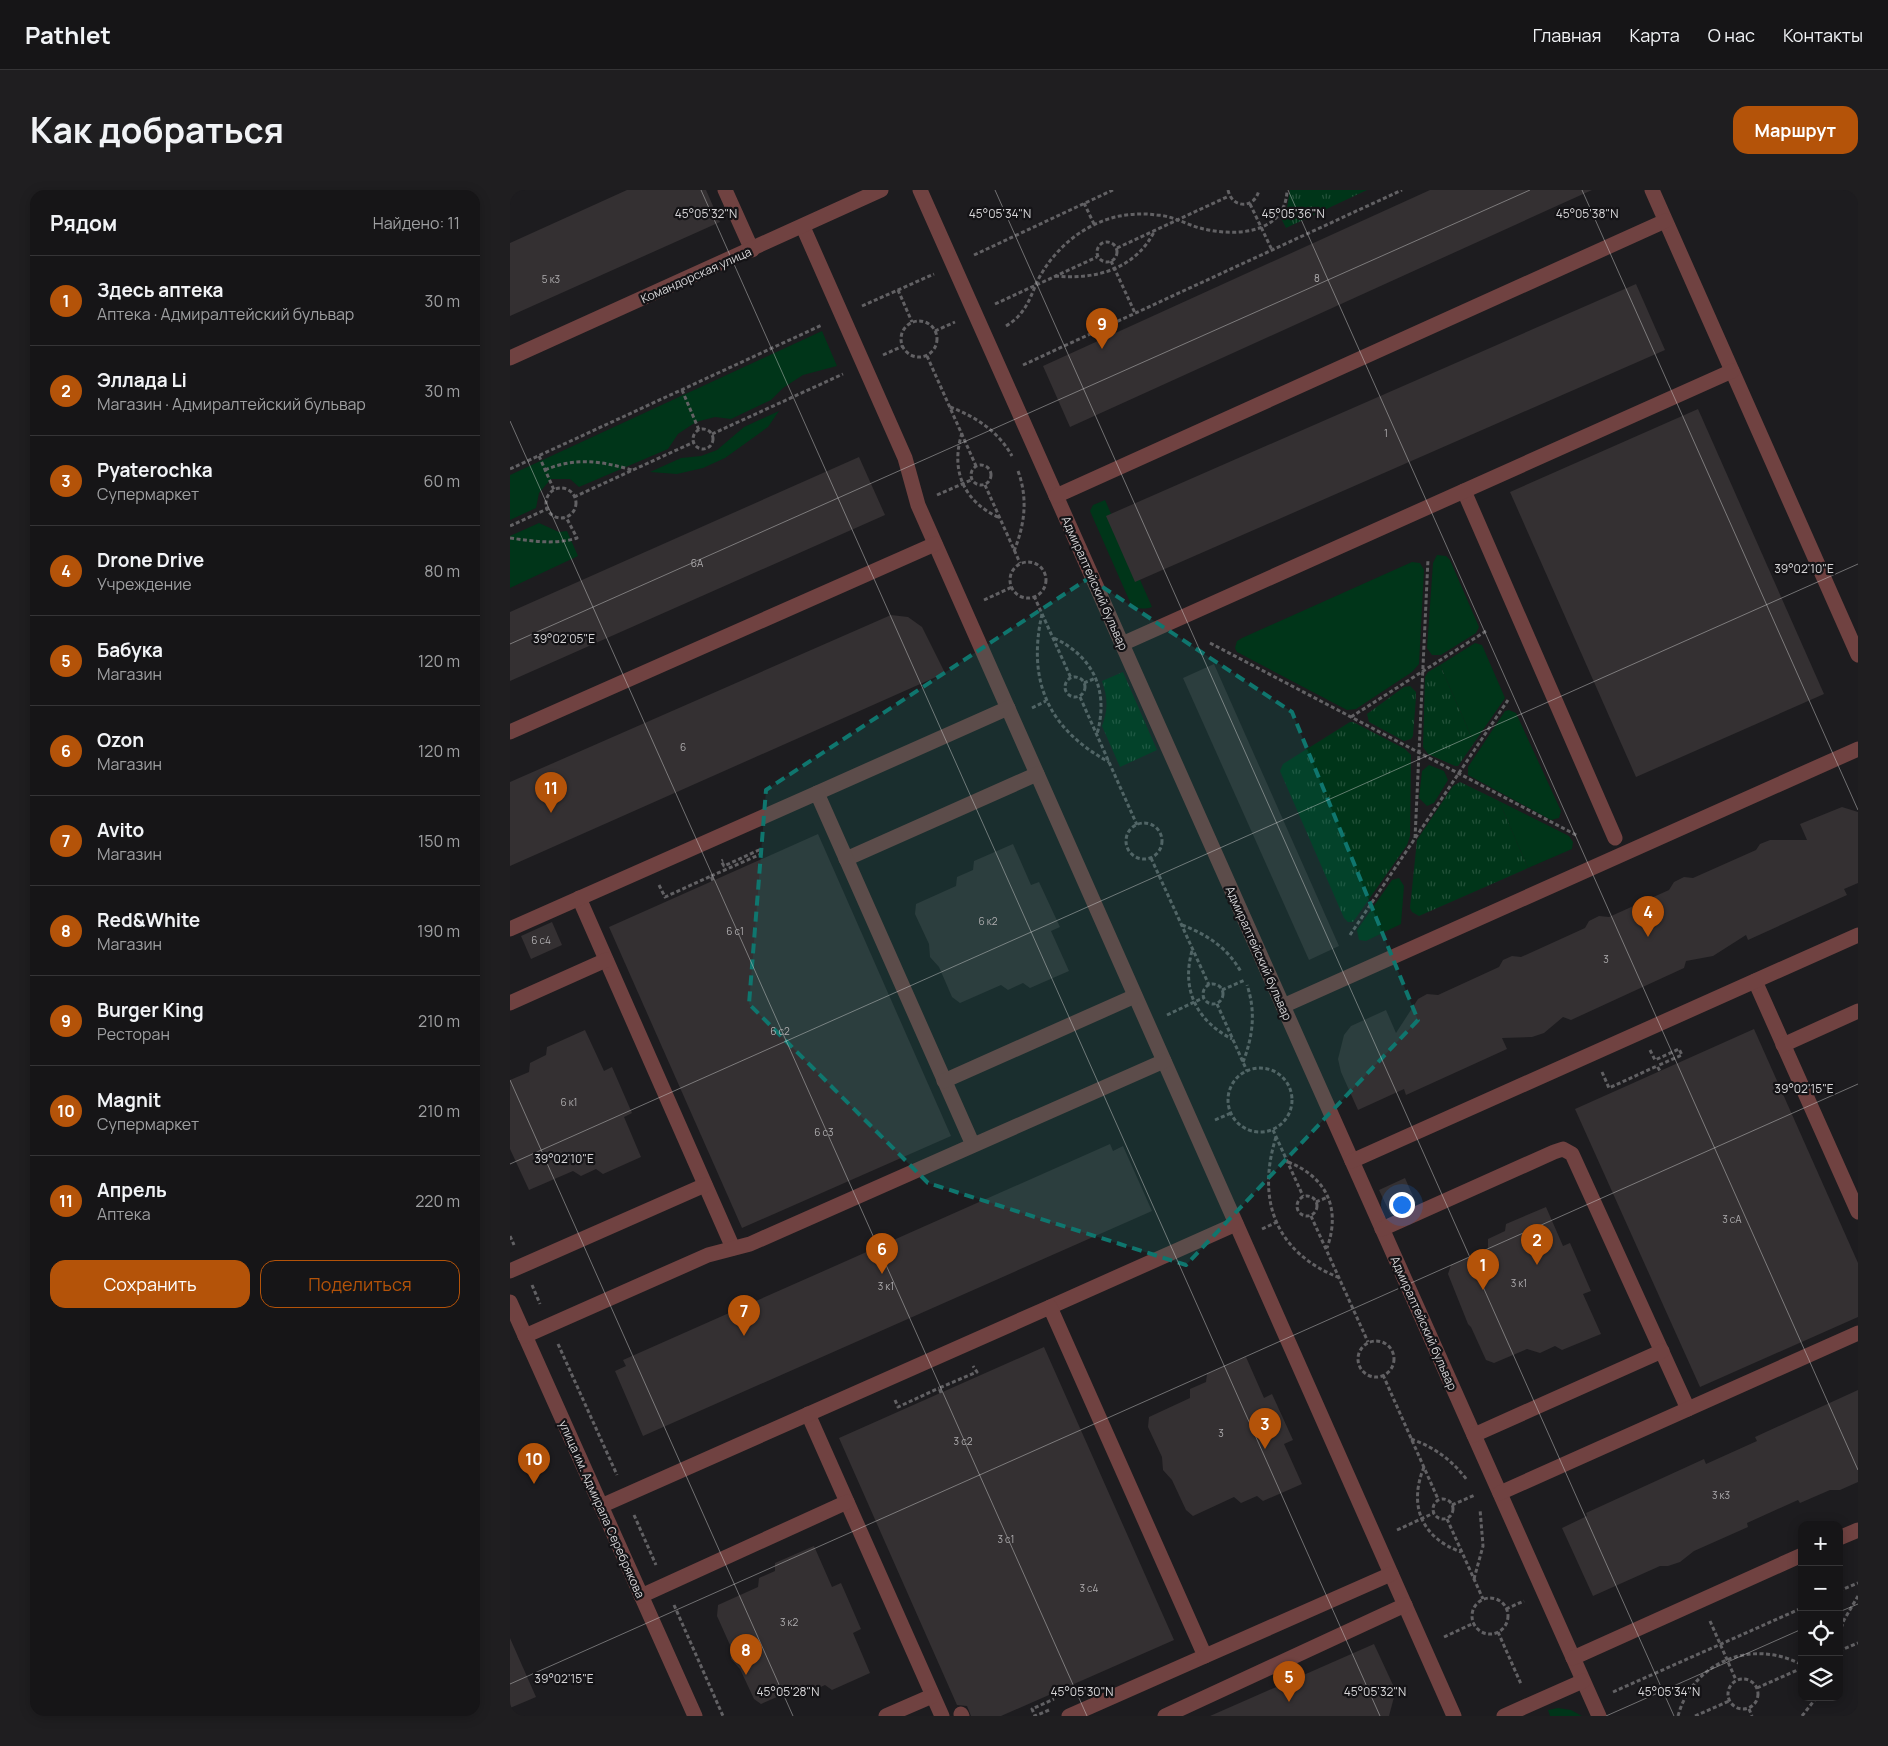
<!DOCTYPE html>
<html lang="ru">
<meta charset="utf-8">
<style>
body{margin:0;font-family:Manrope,sans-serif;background:#1f1e20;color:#f1f3f6}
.controls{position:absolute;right:15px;bottom:15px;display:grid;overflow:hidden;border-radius:10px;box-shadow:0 2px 12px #0003}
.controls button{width:45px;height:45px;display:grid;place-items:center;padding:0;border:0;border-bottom:1px solid #353436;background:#161517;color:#f1f3f6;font:25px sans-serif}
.you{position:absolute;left:891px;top:1014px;width:18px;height:18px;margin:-12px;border:4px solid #fff;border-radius:50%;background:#1a73e8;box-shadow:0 0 0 8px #1a73e833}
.badge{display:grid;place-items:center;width:32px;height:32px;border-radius:50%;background:#b45309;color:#fff;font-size:16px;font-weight:700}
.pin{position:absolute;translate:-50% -41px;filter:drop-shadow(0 1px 2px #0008)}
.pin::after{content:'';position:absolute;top:26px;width:18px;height:15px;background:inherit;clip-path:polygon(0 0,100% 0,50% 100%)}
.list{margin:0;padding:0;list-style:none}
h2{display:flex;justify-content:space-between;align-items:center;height:65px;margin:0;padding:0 20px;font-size:21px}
h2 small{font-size:16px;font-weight:400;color:#9e9fa1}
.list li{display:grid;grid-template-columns:32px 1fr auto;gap:15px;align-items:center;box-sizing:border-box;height:90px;padding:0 20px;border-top:1px solid #353436}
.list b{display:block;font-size:19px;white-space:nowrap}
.list p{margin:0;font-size:16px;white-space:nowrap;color:#9e9fa1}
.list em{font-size:16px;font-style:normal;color:#9e9fa1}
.actions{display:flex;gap:10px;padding:15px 20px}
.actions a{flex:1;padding:11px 0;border:1px solid #b45309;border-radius:15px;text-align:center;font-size:18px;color:#b45309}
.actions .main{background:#b45309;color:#fff}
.icon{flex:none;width:28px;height:28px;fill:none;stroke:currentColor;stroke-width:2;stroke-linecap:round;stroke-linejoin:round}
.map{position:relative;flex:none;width:1348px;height:1526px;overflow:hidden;border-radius:15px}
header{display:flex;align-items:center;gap:30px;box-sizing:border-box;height:70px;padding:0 25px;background:#161517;border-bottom:1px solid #353436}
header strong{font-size:24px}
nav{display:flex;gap:28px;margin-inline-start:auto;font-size:18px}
.intro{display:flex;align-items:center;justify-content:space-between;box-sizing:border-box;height:120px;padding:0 30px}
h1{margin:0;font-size:35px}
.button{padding:12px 22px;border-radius:15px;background:#b45309;color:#fff;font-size:18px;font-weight:700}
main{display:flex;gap:30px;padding:0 30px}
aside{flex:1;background:#161517;border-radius:15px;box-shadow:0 2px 12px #0003}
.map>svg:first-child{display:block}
</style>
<header>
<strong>Pathlet</strong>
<nav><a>Главная</a><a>Карта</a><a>О нас</a><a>Контакты</a></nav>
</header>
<div class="intro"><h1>Как добраться</h1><a class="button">Маршрут</a></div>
<main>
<aside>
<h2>Рядом<small>Найдено: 11</small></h2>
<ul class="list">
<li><span class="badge">1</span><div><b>Здесь аптека</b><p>Аптека · Адмиралтейский бульвар</p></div><em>30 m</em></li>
<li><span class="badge">2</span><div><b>Эллада Li</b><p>Магазин · Адмиралтейский бульвар</p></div><em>30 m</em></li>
<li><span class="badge">3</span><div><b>Pyaterochka</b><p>Супермаркет</p></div><em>60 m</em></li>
<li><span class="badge">4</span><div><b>Drone Drive</b><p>Учреждение</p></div><em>80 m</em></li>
<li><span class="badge">5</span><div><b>Бабука</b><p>Магазин</p></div><em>120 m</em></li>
<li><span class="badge">6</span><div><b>Ozon</b><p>Магазин</p></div><em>120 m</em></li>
<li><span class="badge">7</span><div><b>Avito</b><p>Магазин</p></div><em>150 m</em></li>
<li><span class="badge">8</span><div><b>Red&amp;White</b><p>Магазин</p></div><em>190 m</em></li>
<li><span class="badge">9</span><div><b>Burger King</b><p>Ресторан</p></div><em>210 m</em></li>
<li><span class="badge">10</span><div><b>Magnit</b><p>Супермаркет</p></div><em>210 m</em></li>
<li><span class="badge">11</span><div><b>Апрель</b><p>Аптека</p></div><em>220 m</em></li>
</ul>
<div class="actions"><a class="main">Сохранить</a><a>Поделиться</a></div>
</aside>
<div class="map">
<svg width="1348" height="1526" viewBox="0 0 1348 1526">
<defs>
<pattern id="park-tufts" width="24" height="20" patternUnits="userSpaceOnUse" patternTransform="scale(1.25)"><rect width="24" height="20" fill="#003519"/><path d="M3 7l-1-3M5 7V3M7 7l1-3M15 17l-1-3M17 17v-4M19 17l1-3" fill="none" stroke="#24523a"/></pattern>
</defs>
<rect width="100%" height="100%" fill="#1d1c1f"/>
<g fill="#003519">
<path d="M 312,141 L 327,176 L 293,185 L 273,198 L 261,210 L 221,229 L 205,227 L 186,232 L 168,244 L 158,259 L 69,297 L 60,289 L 41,289 L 29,303 L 26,318 L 0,330 L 0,285 Z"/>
<path d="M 269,221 L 258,237 L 215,268 L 193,278 L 167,284 L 140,282 L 171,268 L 191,266 L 207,260 L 234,237 Z"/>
<path d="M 595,310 L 642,417 C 633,420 626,419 620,412 L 580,321 L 583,315 Z"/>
<path d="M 29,333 L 49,342 L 57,341 L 68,366 L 0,398 L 0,346 Z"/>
<path d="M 927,365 L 936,366 L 940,370 L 969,437 L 966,443 L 931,465 L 922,465 L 917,458 L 923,373 Z"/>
<path d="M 902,372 L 910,373 L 914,380 L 909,474 L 902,482 L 846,519 L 837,520 L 727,462 L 725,458 L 727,451 L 732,448 Z"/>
<path d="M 965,453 L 972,455 L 995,508 L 964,553 L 930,475 Z"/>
<path d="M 999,520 L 1006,523 L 1051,621 L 1049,628 L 1041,630 L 958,585 L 958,577 L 995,521 Z"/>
<path d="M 919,575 L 934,581 L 938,590 L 924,613 L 917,616 L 909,608 L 912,581 Z"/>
<path d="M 989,611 L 1059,646 L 1063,652 L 1062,659 L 1018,678 Z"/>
<path d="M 889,688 L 894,696 L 891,734 L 856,751 L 849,750 L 847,740 L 882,690 Z"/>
<path d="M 1048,1518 L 1061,1520 L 1072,1526 L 1040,1526 L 1038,1520 Z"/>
</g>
<g fill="url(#park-tufts)">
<path d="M 780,0 L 857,0 L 776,38 L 771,28 L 777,18 Z"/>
<path d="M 930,475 L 964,553 L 948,576 L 945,576 L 918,564 L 913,557 L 915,487 L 918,482 Z"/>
<path d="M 613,482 L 647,560 L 610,577 L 592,536 C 598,520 598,508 592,491 Z"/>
<path d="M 900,496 L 906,502 L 906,507 L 903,546 L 901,549 L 894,551 L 859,532 L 857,524 L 894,497 Z"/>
<path d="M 840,532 L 843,532 L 895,559 L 901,565 L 900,646 L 897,655 L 843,732 L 838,732 L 834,728 L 770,581 L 773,574 Z"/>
<path d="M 950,592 L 989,611 L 1018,678 L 909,726 L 902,722 L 900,718 L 907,650 L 943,596 Z"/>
</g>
<g fill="#343032">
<path d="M 117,0 L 196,0 L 210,32 L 0,126 L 0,53 Z"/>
<path d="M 920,0 L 1082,0 L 560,237 L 533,176 Z"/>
<path d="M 1126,94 L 1155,160 L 625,392 L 596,326 Z"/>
<path d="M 1188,219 L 1314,504 L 1126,587 L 1000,302 Z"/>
<path d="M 349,267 L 375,325 L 0,491 L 0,422 Z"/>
<path d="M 381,425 L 398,427 L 412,437 L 435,483 L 0,676 L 0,592 Z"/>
<path d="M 704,474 L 829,756 L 799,770 L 673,488 Z"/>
<path d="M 1332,617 L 1348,622 L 1348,693 L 1334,699 L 1337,705 L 1238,750 L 1236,745 L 1203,766 L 1176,771 L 1174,778 L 1061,830 L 1053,827 L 1034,843 L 1022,847 L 992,848 L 997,859 L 896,905 L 894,899 L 848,920 L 831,882 L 828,869 L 834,845 L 841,836 L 876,820 L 886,843 L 908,809 L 917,804 L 928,805 L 989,777 L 993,770 L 1002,766 L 1011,767 L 1075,738 L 1079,731 L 1089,726 L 1099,727 L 1159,700 L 1164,692 L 1174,687 L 1183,688 L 1246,660 L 1250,654 L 1260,650 L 1297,650 L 1290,634 Z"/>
<path d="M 308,644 L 441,946 L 232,1038 L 99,737 Z"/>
<path d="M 503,654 L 521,695 L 529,692 L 550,737 L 541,741 L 559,781 L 520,798 L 513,793 L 498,800 L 491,795 L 450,813 L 442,807 L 429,777 L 420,767 L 419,754 L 405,724 L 406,714 L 446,696 L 447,687 L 463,680 L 464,671 Z"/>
<path d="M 42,732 L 52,755 L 21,769 L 11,746 Z"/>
<path d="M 1244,839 L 1348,1073 L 1348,1127 L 1190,1197 L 1065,919 Z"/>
<path d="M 75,840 L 94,881 L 102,877 L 122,923 L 114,927 L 131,967 L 93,984 L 86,979 L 71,986 L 63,981 L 19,1000 L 0,959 L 0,890 L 19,882 L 20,873 L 36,865 L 37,857 Z"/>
<path d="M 600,954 L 603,961 L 613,956 L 642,1021 L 133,1246 L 105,1181 L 116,1176 L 113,1170 Z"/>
<path d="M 895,988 L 906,1013 L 881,1025 L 869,1000 Z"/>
<path d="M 1036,1017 L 1053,1056 L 1060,1053 L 1081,1101 L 1073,1104 L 1091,1144 L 1052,1160 L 1045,1156 L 1030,1163 L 1017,1159 L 984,1173 L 976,1170 L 961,1137 L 958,1134 L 938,1084 L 941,1075 L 978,1059 L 978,1049 L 995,1041 L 996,1034 Z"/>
<path d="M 534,1157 L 664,1450 L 491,1526 L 461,1526 L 457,1516 L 447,1515 L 329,1248 Z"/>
<path d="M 736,1167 L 754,1208 L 762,1204 L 783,1250 L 774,1254 L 792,1294 L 753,1311 L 747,1306 L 731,1313 L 724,1307 L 683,1326 L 676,1320 L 662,1290 L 653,1280 L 652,1267 L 638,1237 L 639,1227 L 680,1208 L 680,1199 L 696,1192 L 697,1184 Z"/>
<path d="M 1348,1200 L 1348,1292 L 1330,1300 L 1320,1300 L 1290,1313 L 1288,1310 L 1237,1333 L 1238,1337 L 1184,1361 L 1170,1372 L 1158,1376 L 1150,1376 L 1083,1406 L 1052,1338 L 1077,1326 L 1076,1323 L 1194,1269 L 1196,1274 L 1247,1251 L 1245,1247 Z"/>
<path d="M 304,1356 L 322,1397 L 331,1393 L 351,1439 L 343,1443 L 360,1483 L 322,1500 L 315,1495 L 300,1502 L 292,1496 L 251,1514 L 244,1509 L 230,1479 L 221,1469 L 220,1455 L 207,1426 L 208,1415 L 248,1397 L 249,1388 L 265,1381 L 265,1373 Z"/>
<path d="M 0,1448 L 26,1507 L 0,1518 Z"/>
<path d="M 864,1454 L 883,1495 L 884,1507 L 879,1526 L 700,1526 Z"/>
</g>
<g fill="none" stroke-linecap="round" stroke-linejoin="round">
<g stroke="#626164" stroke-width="3" stroke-dasharray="4 2.5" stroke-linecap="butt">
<path d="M 718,0 C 722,19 745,19 749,0"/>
<path d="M 574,13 L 584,34"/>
<path d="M 740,14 L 762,60"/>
<circle cx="597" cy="62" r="10"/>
<path d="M 607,58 L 719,6"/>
<path d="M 464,65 L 603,0"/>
<path d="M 601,71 L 625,123"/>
<path d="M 545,86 C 586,90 626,79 645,40"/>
<path d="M 388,100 L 402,132"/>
<path d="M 485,114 L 587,67"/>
<path d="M 352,116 L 424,84"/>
<circle cx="409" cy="149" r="18"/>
<path d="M 496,136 C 513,126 519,112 526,94 C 541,62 570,36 605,27 C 618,24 633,23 647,25 C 663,26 675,34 690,38 C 723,47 776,45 777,0"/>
<path d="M 425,141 L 445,132"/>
<path d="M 373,165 L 393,156"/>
<path d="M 417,166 L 466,276"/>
<path d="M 513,175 L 892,0"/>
<path d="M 172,200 L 189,240"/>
<path d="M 440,217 C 466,227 488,241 502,266"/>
<circle cx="193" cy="249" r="10"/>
<path d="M 452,243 C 440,281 454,312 490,328"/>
<path d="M 202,244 L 333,184"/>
<path d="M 29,266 L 44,300"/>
<circle cx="471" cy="285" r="10"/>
<path d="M 0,279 L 312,135"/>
<path d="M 35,280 C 65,267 91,271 122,280"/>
<path d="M 475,295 L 510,373"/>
<circle cx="51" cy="313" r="15"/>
<path d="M 427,305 L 461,290"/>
<path d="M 64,307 L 184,252"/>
<path d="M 0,336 L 37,319"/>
<path d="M 0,348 C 23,351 44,355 67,348 L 56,327"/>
<path d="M 504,361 C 515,334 518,308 508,281"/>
<circle cx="518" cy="390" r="18"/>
<path d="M 524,406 L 561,488"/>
<path d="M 474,410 L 502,397"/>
<path d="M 532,424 C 517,491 538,539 599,572"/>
<path d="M 544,448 C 584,467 599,501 587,544"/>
<path d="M 700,453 L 1068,646"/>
<circle cx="565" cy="497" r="10"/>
<path d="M 574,493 L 586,488"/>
<path d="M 570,507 L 627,635"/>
<path d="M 522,518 L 536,511"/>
<path d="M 841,527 L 976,441"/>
<circle cx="634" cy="651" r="18"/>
<path d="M 905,648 L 918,369"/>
<path d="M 641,668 L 699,795"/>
<path d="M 201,686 L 251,664 L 249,660 L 214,676 L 211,671 L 213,670"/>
<path d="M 149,695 L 155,707 L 201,686 L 203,691"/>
<path d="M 672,735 C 696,744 718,758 731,782"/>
<path d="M 840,745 L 998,510"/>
<path d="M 682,761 C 671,800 687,831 722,849"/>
<circle cx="703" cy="804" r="10"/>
<path d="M 712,800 L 735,790"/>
<path d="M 707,814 L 737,881"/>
<path d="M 657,825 L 693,808"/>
<path d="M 1140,860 L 1145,870 L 1169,859 L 1172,865 L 1147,876"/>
<path d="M 733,872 C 743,846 746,822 737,795"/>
<circle cx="750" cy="910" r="32"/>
<path d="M 1092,882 L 1099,898 L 1147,876 L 1150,881"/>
<path d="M 705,930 L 721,923"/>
<path d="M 763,940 L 793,1006"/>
<path d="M 766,947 C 746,1011 766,1063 830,1088"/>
<path d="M 778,972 C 817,987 831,1019 817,1058"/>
<circle cx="797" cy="1016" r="10"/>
<path d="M 806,1012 L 818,1007"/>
<path d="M 801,1026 L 858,1152"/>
<path d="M 752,1039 L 767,1032"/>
<path d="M 0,1046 L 4,1055"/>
<path d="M 22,1095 L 30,1114"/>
<circle cx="866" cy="1169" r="18"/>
<path d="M 48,1154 L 107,1285"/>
<path d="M 873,1185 L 928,1309"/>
<path d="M 431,1203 L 429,1198 L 467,1182 L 463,1176"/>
<path d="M 385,1210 L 388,1217 L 429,1198"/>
<path d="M 901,1249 C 924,1257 942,1270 957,1290"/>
<path d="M 914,1277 C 898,1316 912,1348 951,1362"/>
<circle cx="933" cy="1319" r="10"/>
<path d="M 942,1315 L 965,1305"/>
<path d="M 124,1325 L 146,1375"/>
<path d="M 937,1329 L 973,1409"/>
<path d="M 887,1340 L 924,1323"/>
<path d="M 964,1389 L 973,1356 L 970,1319"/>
<path d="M 1329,1401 L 1348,1393"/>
<circle cx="980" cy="1426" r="18"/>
<path d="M 164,1415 L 213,1526"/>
<path d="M 996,1419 L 1014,1411"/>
<path d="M 1200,1431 L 1226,1490"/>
<path d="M 988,1442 L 1011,1494"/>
<path d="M 1329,1444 L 1334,1430 L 1348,1406"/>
<path d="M 934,1447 L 964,1433"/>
<path d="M 1329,1461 L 1348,1453"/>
<circle cx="1233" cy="1504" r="15"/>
<path d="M 1247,1498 L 1292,1478"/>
<path d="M 1103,1502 L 1292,1418"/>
<path d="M 1239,1519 L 1242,1526"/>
<path d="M 539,1520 L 525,1526 L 522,1519 L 544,1509"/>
<path d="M 1168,1526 C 1183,1471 1243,1448 1292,1475"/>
<path d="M 1185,1526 L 1219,1511"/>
<path d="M 1292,1526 L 1307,1507"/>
</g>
<g stroke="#704241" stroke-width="15">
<path d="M 215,0 L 242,60"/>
<path d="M 410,0 L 1089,1526"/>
<path d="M 1142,0 L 1348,465"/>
<path d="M 293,37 L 395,268 L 408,315 L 944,1526"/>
<path d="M 0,168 L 371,0"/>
<path d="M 954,301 L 1105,648"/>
<path d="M 546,306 L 1155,31"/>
<path d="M 612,454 L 1222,181"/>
<path d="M 0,542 L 425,354"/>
<path d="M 307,603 L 498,518"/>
<path d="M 336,669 L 527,584"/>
<path d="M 69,708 L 223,1058"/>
<path d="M 0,739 L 307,603 L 463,955"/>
<path d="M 1245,791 L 1348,1022"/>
<path d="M 0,813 L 96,770"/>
<path d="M 773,816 L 1348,559"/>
<path d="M 1273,855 L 1348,821"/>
<path d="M 434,891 L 625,806"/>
<path d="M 842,971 L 1348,745"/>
<path d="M 872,1039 L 1044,962 L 1053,959 L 1062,964 L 1178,1219"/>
<path d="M 0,1081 L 195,995"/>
<path d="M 0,1112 L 185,1526"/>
<path d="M 540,1117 L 726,1034"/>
<path d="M 15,1146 L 198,1065 L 240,1054 L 654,871"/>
<path d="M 298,1224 L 432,1526"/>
<path d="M 964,1245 L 1152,1161"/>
<path d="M 990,1303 L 1348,1143"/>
<path d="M 91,1316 L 540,1117 L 695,1466 L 559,1526"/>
<path d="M 1329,1348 L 1348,1340"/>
<path d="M 131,1406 L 337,1312"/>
<path d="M 695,1466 L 881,1384"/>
<path d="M 1063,1468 L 1292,1365"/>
<path d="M 451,1524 L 452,1526"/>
<path d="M 376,1526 L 422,1506"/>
<path d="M 655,1526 L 895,1415"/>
<path d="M 994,1526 L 1073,1491"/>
</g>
</g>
<path fill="#0f766e" fill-opacity="0.2" stroke="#0f766e" stroke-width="4" stroke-dasharray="10 6" stroke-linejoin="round" d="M 579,388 L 782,522 L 908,830 L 676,1075 L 418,993 L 239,814 L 256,600 Z"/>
<path fill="none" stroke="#d7d6d8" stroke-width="1" stroke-opacity="0.45" d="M 191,0 L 870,1526M 485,0 L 1164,1526M 778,0 L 1348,1280M 1072,0 L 1348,620M 0,231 L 577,1526M 0,454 L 1020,0M 0,890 L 283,1526M 0,974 L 1348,374M 1329,1422 L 1348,1414M 0,1494 L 1348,894M 1096,1526 L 1292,1439"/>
<g text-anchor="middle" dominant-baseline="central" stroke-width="4.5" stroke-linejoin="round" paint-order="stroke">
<g font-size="10" fill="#aeacae">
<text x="807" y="88">8</text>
<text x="41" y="89">5 к3</text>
<text x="876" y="243">1</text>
<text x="187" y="373">6А</text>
<text x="173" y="557">6</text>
<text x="478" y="731">6 к2</text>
<text x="225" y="741">6 с1</text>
<text x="31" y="750">6 с4</text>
<text x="1096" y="769">3</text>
<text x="270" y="841">6 с2</text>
<text x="59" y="912">6 к1</text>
<text x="314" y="942">6 с3</text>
<text x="1222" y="1029">3 сА</text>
<text x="1009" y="1093">3 к1</text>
<text x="376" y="1096">3 к1</text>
<text x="711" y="1243">3</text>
<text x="453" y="1251">3 с2</text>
<text x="1211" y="1305">3 к3</text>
<text x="496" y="1349">3 с1</text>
<text x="579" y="1398">3 с4</text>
<text x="279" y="1432">3 к2</text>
</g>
<g font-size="12" fill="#d7d6d8" stroke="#141316">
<text transform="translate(186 85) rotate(-24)">Командорская улица</text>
<text transform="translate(585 393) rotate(66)">Адмиралтейский бульвар</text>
<text transform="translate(749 763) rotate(66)">Адмиралтейский бульвар</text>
<text transform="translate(914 1133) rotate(66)">Адмиралтейский бульвар</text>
<text transform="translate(92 1319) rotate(66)">улица им. Адмирала Серебрякова</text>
</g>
</g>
<g font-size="12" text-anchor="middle" fill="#d7d6d8" stroke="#141316" stroke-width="4.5" stroke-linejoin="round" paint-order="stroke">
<text x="196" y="28">45°05'32"N</text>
<text x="490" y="28">45°05'34"N</text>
<text x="1077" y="28">45°05'38"N</text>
<text x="783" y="28">45°05'36"N</text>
<text x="1294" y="383">39°02'10"E</text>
<text x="54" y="453">39°02'05"E</text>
<text x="1294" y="903">39°02'15"E</text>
<text x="54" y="973">39°02'10"E</text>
<text x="54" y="1493">39°02'15"E</text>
<text x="278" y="1506">45°05'28"N</text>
<text x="572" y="1506">45°05'30"N</text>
<text x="865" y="1506">45°05'32"N</text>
<text x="1159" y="1506">45°05'34"N</text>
</g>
</svg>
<div class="controls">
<button>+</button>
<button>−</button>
<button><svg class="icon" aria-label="locate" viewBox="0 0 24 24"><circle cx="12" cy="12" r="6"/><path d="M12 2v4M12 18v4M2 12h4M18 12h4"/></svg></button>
<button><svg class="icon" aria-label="layers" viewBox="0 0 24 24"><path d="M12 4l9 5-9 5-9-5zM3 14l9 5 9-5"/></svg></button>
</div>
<div class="you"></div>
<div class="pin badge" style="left:973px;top:1100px">1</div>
<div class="pin badge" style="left:1027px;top:1075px">2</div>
<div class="pin badge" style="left:755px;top:1259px">3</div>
<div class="pin badge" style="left:1138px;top:747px">4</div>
<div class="pin badge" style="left:779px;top:1512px">5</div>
<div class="pin badge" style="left:372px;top:1084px">6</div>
<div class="pin badge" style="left:234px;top:1146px">7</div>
<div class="pin badge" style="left:236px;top:1485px">8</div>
<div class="pin badge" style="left:592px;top:159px">9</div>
<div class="pin badge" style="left:24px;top:1294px">10</div>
<div class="pin badge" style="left:41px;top:623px">11</div>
</div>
</main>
